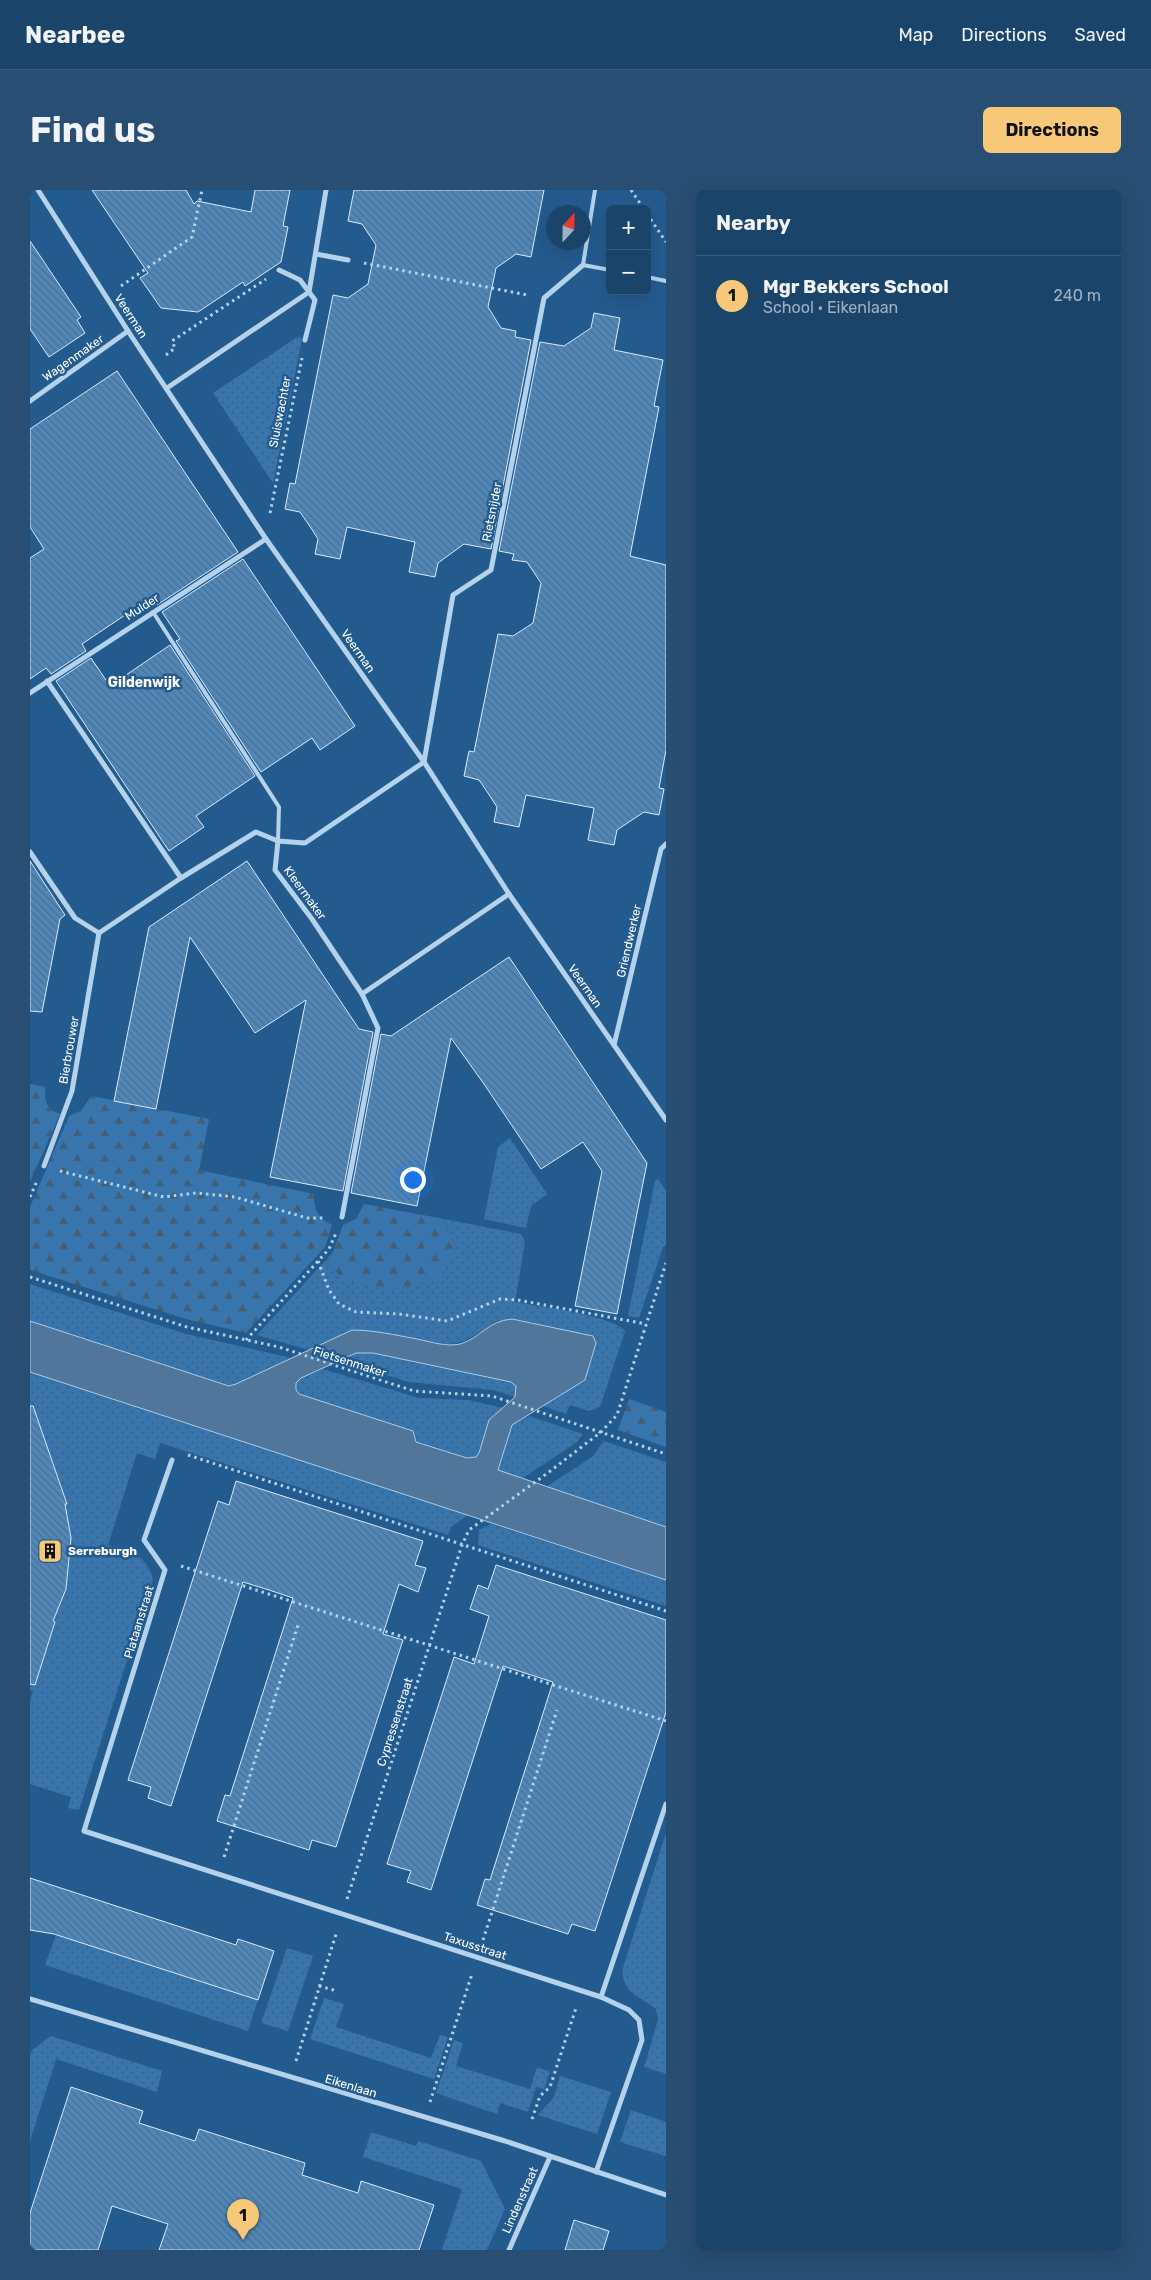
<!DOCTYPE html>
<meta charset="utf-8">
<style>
body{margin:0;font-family:Rubik,sans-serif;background:#284e73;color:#f1f3f6}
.controls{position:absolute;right:15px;top:15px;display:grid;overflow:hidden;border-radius:8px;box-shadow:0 5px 20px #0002}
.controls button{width:45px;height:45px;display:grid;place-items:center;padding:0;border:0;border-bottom:1px solid #395c7e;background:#1b446b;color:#f1f3f6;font:25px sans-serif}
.compass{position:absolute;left:516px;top:15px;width:45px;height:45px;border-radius:50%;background:#1b446b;box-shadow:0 5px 20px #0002;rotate:22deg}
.you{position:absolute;left:382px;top:989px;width:18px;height:18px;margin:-12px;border:4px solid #fff;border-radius:50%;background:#1a73e8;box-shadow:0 0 0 8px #1a73e833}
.badge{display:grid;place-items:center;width:32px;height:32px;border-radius:50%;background:#f7c877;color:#111;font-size:16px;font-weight:700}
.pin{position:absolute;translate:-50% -41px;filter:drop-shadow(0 1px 2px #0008)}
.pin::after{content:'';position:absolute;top:26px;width:18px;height:15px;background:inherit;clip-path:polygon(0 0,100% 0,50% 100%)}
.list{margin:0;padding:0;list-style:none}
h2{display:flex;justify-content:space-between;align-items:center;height:65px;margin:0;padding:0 20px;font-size:21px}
h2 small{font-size:16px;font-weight:400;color:#a0b0c1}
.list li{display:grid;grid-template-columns:32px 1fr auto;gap:15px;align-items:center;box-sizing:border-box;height:80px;padding:0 20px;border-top:1px solid #395c7e}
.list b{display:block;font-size:19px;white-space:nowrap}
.list p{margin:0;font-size:16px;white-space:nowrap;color:#a0b0c1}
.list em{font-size:16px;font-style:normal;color:#a0b0c1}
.map{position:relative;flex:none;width:636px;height:2060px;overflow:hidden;border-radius:8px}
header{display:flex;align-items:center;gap:30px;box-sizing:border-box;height:70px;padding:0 25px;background:#1b446b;border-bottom:1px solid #395c7e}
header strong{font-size:24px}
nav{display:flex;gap:28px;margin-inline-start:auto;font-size:18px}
.intro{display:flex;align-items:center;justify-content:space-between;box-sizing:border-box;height:120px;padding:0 30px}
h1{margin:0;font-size:35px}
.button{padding:12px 22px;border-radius:8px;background:#f7c877;color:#111;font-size:18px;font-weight:700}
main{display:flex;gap:30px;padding:0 30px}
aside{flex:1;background:#1b446b;border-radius:8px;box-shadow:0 5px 20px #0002}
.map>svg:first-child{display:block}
</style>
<header>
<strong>Nearbee</strong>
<nav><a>Map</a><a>Directions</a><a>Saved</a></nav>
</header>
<div class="intro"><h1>Find us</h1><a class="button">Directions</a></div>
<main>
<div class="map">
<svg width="636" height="2060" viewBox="0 0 636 2060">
<defs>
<pattern id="grass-dots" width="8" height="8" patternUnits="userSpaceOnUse" patternTransform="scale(1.25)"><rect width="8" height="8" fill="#3875ac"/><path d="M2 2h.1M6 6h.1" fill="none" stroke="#435e77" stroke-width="1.8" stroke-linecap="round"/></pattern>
<pattern id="forest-firs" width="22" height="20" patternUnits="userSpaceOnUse" patternTransform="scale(1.25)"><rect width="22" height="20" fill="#3875ac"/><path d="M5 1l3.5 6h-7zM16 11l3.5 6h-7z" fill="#435e77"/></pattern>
<pattern id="building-back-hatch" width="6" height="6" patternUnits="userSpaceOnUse" patternTransform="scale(1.25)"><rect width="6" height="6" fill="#5087b8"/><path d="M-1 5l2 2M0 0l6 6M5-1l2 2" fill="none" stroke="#4e6f8d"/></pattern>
</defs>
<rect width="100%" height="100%" fill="#245b8f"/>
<g fill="url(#grass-dots)">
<path d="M 269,146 L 272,149 L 243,293 L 183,203 Z"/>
<path d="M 480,948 L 517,1004 L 501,1016 L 496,1038 L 454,1029 L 468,957 Z"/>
<path d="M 628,989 L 636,1001 L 636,1055 L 633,1057 L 609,1128 L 598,1126 L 625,991 Z"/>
<path d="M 414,1029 L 491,1044 L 495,1052 L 485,1112 C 507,1116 584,1126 595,1141 L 570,1217 L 559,1221 L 540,1215 L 536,1224 L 513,1216 L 555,1190 L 469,1130 C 449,1141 439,1154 415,1154 L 322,1140 L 279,1160 L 227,1145 L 295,1071 L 310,1085 L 426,1061 Z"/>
<path d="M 0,1094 L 156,1144 L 262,1168 L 206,1194 L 199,1196 L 0,1131 Z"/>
<path d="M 326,1163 L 343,1163 L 481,1192 L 486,1196 L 485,1207 L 463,1200 L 378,1192 L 310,1170 Z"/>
<path d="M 293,1179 L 389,1208 L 438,1210 L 474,1218 C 454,1229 458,1251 446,1268 L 438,1268 L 386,1252 L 268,1203 L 266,1200 L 266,1193 L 271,1188 Z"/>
<path d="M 0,1182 L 438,1325 L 421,1337 L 418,1345 L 130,1253 L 125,1269 L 107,1263 L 78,1355 C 101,1363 116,1364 123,1389 L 49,1620 L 38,1618 L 41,1607 L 0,1594 L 0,1511 L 3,1501 L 0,1500 L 0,1491 L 14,1468 L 25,1432 L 20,1430 L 36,1399 L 39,1374 L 41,1348 L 31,1314 L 37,1312 L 20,1264 L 14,1265 L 0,1231 Z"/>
<path d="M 499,1226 L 553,1244 L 547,1252 L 493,1288 L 467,1280 L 482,1235 Z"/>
<path d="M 574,1251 L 636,1272 L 636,1337 L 516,1297 L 562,1267 Z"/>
<path d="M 461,1334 L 636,1390 L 636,1416 L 448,1355 L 449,1340 Z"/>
<path d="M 636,1643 L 636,1884 L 614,1877 L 628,1830 L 626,1819 C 608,1804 596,1807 592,1781 Z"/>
<path d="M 26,1745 L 228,1810 L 218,1841 L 15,1775 Z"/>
<path d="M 257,1758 L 283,1766 L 258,1841 L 231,1833 Z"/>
<path d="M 294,1808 L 314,1814 L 306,1837 L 401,1868 L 410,1845 L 418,1847 L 404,1889 L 280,1849 Z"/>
<path d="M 21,1846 L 132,1881 L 127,1902 L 26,1869 L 0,1951 L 0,1866 L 2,1860 Z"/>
<path d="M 424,1850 L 433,1853 L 426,1876 L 500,1899 L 507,1877 L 520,1882 L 514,1899 L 506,1897 L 498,1922 L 470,1913 L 467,1924 L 406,1903 Z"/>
<path d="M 530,1886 L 581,1902 L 567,1944 L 508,1925 L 524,1907 Z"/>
<path d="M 601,1920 L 636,1932 L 636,1966 L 590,1952 Z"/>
<path d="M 341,1942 L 386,1956 L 388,1951 L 451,1971 L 475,2019 L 457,2060 L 412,2060 L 432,1999 L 333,1967 Z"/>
</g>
<g fill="url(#forest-firs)">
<path d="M 0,894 L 16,897 C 13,911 17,919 30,924 L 0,992 Z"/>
<path d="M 61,906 L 179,929 L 169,980 L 284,1004 C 283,1018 288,1029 302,1035 L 295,1057 L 216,1143 L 156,1129 L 0,1080 L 0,1017 L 39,926 L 52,920 Z"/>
<path d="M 334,1014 L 414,1029 L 426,1061 L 409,1088 C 364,1103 331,1105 295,1071 L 303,1062 L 313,1035 L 326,1029 Z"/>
<path d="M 599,1209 L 636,1222 L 636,1257 L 588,1240 Z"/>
</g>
<path fill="#50769b" stroke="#a8cded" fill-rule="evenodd" d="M 482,1129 L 563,1146 L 566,1153 L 555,1190 L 482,1235 L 468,1280 L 636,1337 L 636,1390 L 0,1182 L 0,1131 L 199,1196 L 206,1194 L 322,1140 C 344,1140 365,1145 387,1149 C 401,1152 417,1157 430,1154 C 451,1148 457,1131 482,1129 ZM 326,1163 L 343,1163 L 481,1192 L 486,1196 L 485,1207 L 459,1230 L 449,1263 L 446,1267 L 437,1268 L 386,1252 L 383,1241 L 269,1204 L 266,1200 L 266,1193 L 271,1188 Z"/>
<g fill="url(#building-back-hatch)" stroke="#d9eaf9">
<path d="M 62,0 L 156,0 L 164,14 L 167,11 L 221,22 L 225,0 L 260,0 L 253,36 L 258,37 L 251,72 L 215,96 L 213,92 L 168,122 L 131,118 L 110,88 L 118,83 Z"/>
<path d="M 324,0 L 514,0 L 501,67 L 486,64 L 466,78 L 458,117 L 471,138 L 486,141 L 485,147 L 501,150 L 461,359 L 434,354 L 408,373 L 405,387 L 379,382 L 385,352 L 317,337 L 310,369 L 285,364 L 288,349 L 279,335 L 270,322 L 255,319 L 260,293 L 265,294 L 303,105 L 318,108 L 338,94 L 346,55 L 332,34 L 318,31 Z"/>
<path d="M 0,51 L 51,127 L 47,130 L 55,143 L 19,167 L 0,139 Z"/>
<path d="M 564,123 L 590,128 L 584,160 L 633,170 L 624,216 L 629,217 L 600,366 L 636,375 L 636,560 L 629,598 L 634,599 L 629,625 L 614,622 L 587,640 L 584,655 L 558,650 L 564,618 L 496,605 L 489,637 L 464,632 L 467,617 L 458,603 L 449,590 L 434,586 L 439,561 L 444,562 L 468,444 L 483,446 L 503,433 L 511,393 L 497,372 L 482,370 L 484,364 L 469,361 L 510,152 L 534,156 L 561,138 Z"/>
<path d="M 87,181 L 208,362 L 127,415 L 122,407 L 52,454 L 56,461 L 21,484 L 16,478 L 0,489 L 0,368 L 14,359 L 0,337 L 0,239 Z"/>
<path d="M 213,369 L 325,536 L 290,560 L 282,548 L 231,582 L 146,451 L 150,449 L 132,422 Z"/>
<path d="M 140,455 L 225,586 L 166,626 L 174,637 L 139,661 L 26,491 L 61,468 L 80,496 Z"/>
<path d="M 0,671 L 35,725 L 30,729 L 12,822 L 0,821 Z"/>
<path d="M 217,671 L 329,839 L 343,842 L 313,1001 L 240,987 L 276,810 L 225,843 L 160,747 L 126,919 L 84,911 L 119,737 Z"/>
<path d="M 479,767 L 617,973 L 587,1124 L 545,1116 L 572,981 L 553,952 L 511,979 L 454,894 L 421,848 L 387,1016 L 321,1003 L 351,844 L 361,846 Z"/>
<path d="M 0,1216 L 3,1216 L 37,1314 L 35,1314 L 41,1348 L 36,1399 L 23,1431 L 25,1432 L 5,1495 L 0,1494 Z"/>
<path d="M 206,1291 L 393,1351 L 385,1375 L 396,1378 L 388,1402 L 369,1394 L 353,1444 L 373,1450 L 306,1657 L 282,1650 L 279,1660 L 187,1631 L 195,1605 L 200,1606 L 263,1408 L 239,1400 L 213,1392 L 141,1616 L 118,1608 L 121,1597 L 98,1590 L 188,1311 L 199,1315 Z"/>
<path d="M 466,1375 L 636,1430 L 636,1522 L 565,1741 L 542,1734 L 538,1744 L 447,1715 L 455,1689 L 460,1690 L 523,1492 L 473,1476 L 401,1700 L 377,1692 L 381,1681 L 357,1674 L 424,1467 L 444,1474 L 459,1426 L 440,1419 L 448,1395 L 458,1399 Z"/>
<path d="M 0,1688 L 206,1755 L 208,1749 L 244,1761 L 228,1810 L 24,1744 L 0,1740 Z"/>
<path d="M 41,1897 L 113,1921 L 109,1933 L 165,1951 L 169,1939 L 275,1973 L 272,1985 L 328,2003 L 331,1991 L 404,2015 L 389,2060 L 129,2060 L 138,2034 L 82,2016 L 68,2060 L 0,2060 L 0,2023 Z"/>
<path d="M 544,2030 L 579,2041 L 573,2060 L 535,2060 Z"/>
</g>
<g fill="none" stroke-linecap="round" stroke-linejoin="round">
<g stroke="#b4d2ec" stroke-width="3" stroke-dasharray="2.5 4" stroke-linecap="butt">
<path d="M 601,0 L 614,19"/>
<path d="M 617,24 L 636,52"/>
<path d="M 334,73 L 497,105"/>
<path d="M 91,96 L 162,47 L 172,0"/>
<path d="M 136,165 L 145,158 L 142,151 L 236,89"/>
<path d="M 240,323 L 272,168"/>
<path d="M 30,981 L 134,1007 L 166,1003 L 205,1007 L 277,1028 L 294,1028"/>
<path d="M 0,1007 L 7,991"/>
<path d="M 288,1071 L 299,1100 L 309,1114 L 326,1122 L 369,1124 L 417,1131 L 470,1109 L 488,1110 L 616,1134"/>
<path d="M 0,1087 L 157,1137 L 249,1157 L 384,1201 L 462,1206 L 636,1264"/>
<path d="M 216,1150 L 299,1059 L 306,1043"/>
<path d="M 158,1265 L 636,1421"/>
<path d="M 151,1376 L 636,1531"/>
<path d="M 194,1667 L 268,1435"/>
<path d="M 317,1709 L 432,1355 L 439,1340 L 519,1282 L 571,1242 L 587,1225 L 636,1073"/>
<path d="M 453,1750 L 527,1520"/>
<path d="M 289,1796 L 307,1801"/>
<path d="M 266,1871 L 307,1741"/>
<path d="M 400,1912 L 442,1784"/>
<path d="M 502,1929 L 510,1906 L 520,1897 L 546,1818"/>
</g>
<g stroke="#b4d2ec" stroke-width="4">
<path d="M 565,0 L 553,75 L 580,80"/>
<path d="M 617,87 L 636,91"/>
<path d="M 123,422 L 249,617 L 248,651"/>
</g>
<g stroke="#b4d2ec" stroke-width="5">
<path d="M 8,0 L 98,141 L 236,349 L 394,572 L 479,704 L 636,930"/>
<path d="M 286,64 L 318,70"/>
<path d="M 249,80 L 270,90 L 285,110 L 275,150"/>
<path d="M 137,198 L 279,102 L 296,0"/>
<path d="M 0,211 L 98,141"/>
<path d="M 17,491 L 151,688"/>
<path d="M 0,503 L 236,349"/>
<path d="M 0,662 L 45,728 L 69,743"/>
<path d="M 479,704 L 332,804 L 282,729 L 245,680 L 248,651 L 275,653 L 394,572 L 423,405 L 461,380 L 514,108 L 553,75"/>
<path d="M 584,855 L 631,659 L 636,654"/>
<path d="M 14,976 L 42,901 L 69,743 L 151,688 L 226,642 L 248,651"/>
<path d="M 312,1027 L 348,838 L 332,804"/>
<path d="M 142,1270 L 114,1350 L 135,1380 L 54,1641 L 571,1807 L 636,1614"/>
<path d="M 0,1809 L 475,1951 L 636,2005"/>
<path d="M 566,1982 L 612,1850 L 609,1830 L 599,1820 L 571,1807"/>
<path d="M 479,2060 L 520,1967"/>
</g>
</g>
<defs>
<g id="building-square" transform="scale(1.25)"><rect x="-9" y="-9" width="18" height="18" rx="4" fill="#f7c877" stroke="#245b8f"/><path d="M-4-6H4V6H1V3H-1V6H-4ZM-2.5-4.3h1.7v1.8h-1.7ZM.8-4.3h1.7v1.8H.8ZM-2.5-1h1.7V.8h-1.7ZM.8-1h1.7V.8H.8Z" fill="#111"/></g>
</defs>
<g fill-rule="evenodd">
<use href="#building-square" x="20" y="1361"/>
</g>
<g text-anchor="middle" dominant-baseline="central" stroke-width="5" stroke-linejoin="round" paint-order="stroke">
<g font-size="12" fill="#fff" stroke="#245b8f">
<text transform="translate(101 126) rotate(57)">Veerman</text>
<text transform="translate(43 168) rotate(-35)">Wagenmaker</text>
<text transform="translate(250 222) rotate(-79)">Sluiswachter</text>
<text transform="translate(462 322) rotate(-79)">Rietsnijder</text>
<text transform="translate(112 417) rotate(-33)">Mulder</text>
<text transform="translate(328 461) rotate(55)">Veerman</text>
<text transform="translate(275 703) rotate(54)">Kleermaker</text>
<text transform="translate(599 751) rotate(-77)">Griendwerker</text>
<text transform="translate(555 796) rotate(55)">Veerman</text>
<text transform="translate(39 860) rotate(-80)">Bierbrouwer</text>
<text transform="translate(320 1172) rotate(18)">Fietsenmaker</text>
<text transform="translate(109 1432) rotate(-73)">Plataanstraat</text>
<text transform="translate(365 1532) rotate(-72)">Cypressenstraat</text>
<text transform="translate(445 1756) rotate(18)">Taxusstraat</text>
<text transform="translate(321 1896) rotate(17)">Eikenlaan</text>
<text transform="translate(490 2010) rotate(-66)">Lindenstraat</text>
</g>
<g font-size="12" font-weight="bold" fill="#fff" stroke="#245b8f" text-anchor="start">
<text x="38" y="1361">Serreburgh</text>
</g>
<g font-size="14" font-weight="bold" fill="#fff" stroke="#245b8f">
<text x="114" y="492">Gildenwijk</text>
</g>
</g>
</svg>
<div class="controls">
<button>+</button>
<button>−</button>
</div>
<svg class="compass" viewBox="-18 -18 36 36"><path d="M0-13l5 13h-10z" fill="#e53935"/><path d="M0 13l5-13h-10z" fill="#a0b0c1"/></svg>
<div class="you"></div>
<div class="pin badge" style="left:213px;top:2050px">1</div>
</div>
<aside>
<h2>Nearby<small></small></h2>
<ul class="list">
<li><span class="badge">1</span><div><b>Mgr Bekkers School</b><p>School · Eikenlaan</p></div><em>240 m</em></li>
</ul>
</aside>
</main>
